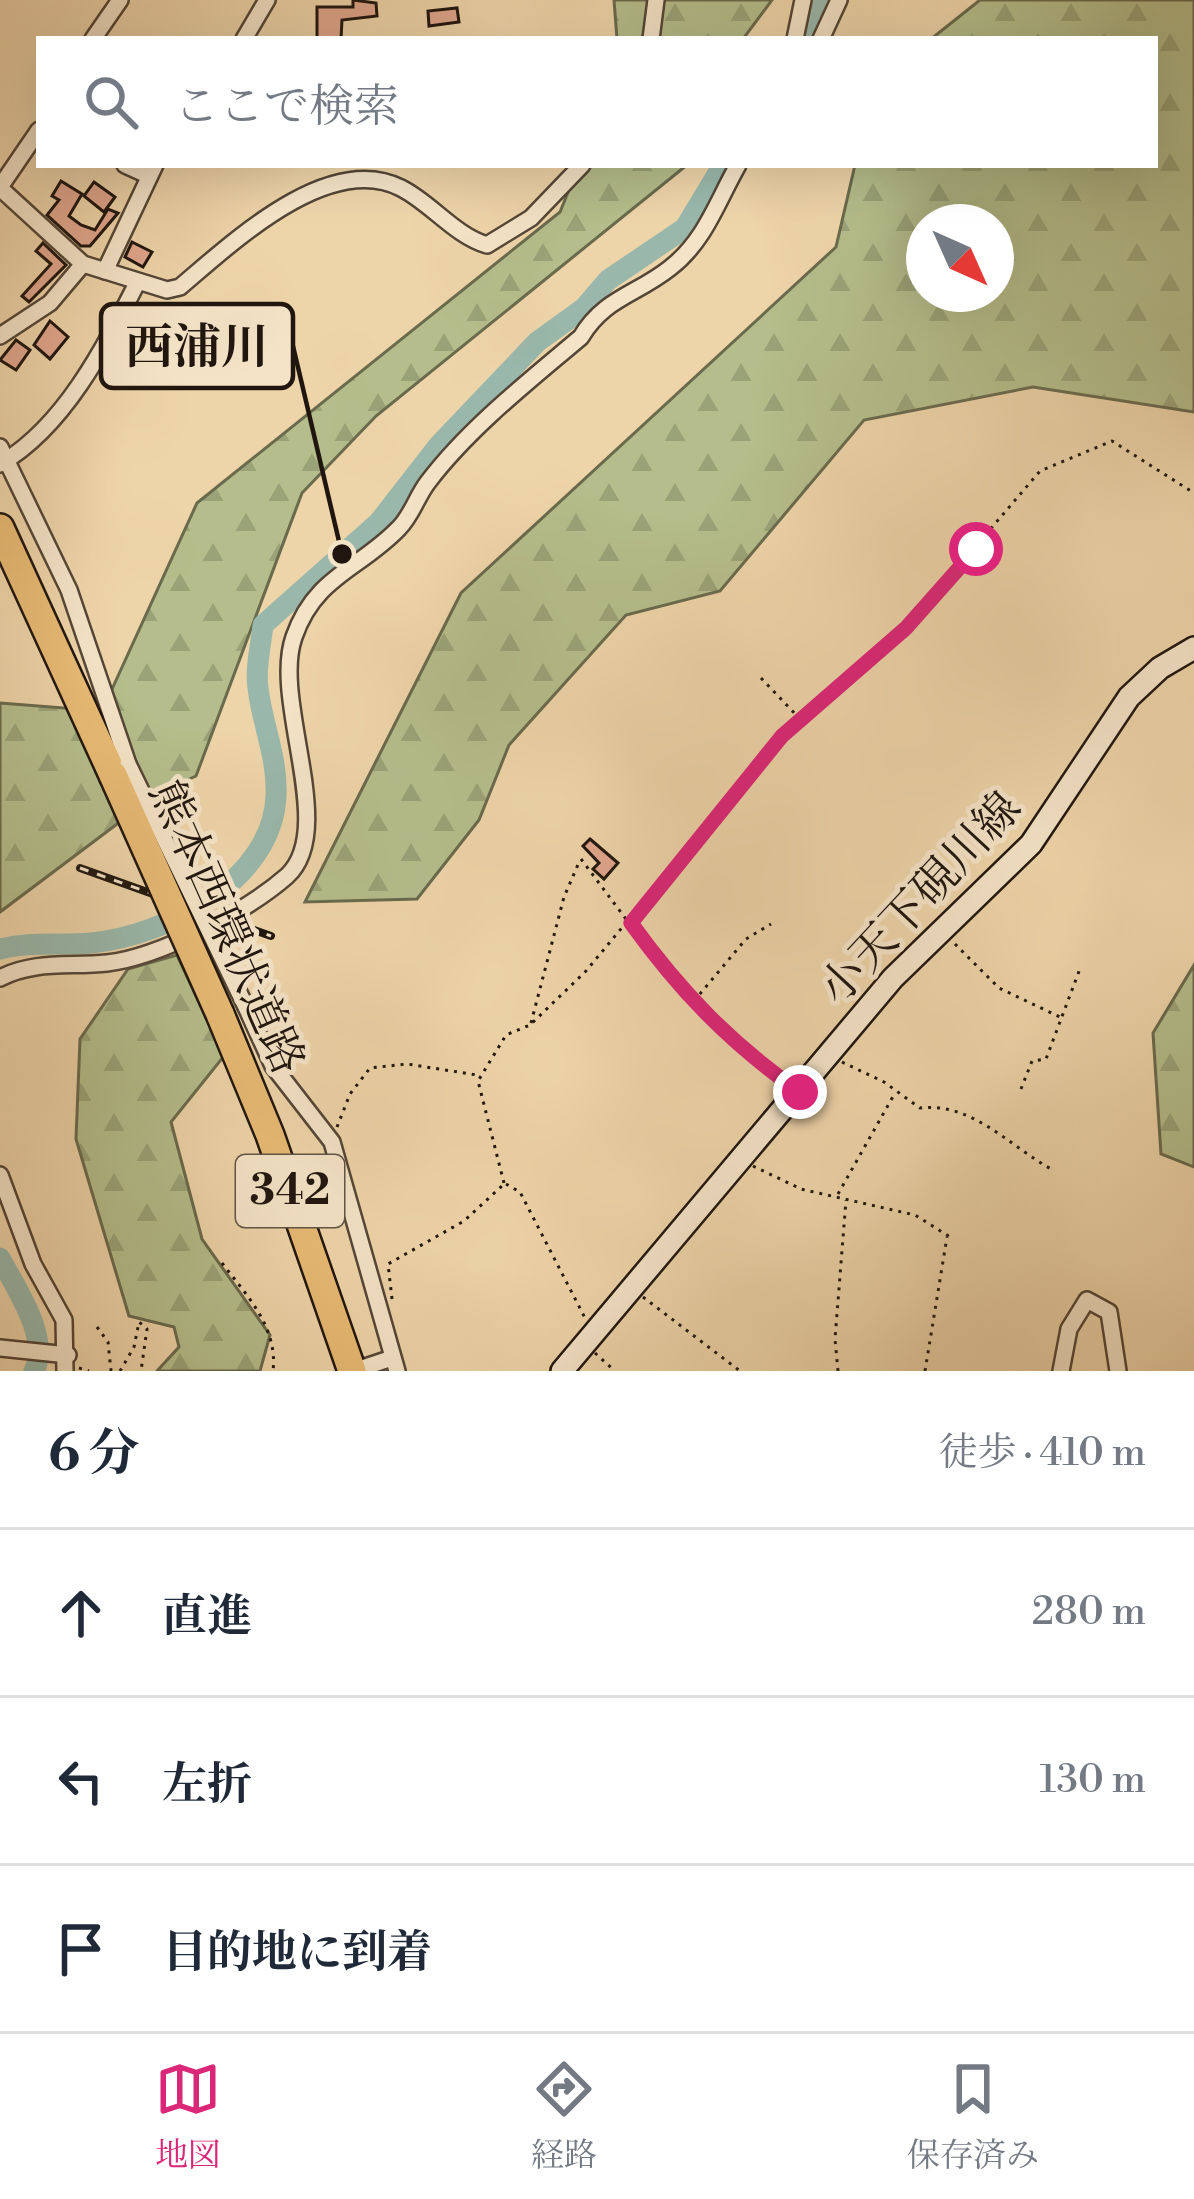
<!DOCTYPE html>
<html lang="ja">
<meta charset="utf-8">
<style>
body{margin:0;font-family:"Libre Bodoni","Noto Serif JP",serif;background:#f6f6f7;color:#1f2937}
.compass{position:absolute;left:906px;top:204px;width:108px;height:108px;border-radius:50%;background:#fff;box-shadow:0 12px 48px #0002;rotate:135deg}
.stop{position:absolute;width:36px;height:36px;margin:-27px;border:9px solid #db2777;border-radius:50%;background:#fff}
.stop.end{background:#db2777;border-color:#fff;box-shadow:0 3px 12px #0008}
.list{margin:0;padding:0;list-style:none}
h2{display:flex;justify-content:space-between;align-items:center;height:156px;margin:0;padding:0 48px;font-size:51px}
h2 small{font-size:39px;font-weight:400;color:#747a83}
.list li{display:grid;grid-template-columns:78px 1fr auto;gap:36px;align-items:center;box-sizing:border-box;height:168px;padding:0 48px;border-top:3px solid #e0e1e3}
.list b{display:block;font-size:45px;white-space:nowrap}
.list em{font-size:39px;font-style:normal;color:#747a83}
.icon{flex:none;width:66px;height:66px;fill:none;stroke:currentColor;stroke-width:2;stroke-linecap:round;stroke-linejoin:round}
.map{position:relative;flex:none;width:1194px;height:1371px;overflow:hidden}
.search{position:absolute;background:#fff;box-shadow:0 12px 48px #0002;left:36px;right:36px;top:36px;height:132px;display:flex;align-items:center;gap:30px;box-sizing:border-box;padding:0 42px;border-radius:0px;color:#747a83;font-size:45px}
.sheet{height:660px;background:#fff}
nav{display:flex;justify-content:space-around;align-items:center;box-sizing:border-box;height:168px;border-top:3px solid #e0e1e3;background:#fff;font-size:33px;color:#747a83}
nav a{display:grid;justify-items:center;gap:6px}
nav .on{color:#db2777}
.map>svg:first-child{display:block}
</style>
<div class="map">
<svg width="1194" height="1371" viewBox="0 0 1194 1371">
<defs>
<pattern id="forest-firs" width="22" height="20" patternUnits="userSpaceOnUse" patternTransform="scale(3)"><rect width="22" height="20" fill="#b4bd8b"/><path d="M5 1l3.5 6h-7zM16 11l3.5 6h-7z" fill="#9aa277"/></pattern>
</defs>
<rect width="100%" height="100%" fill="#eed4a9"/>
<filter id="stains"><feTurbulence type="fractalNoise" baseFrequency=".00167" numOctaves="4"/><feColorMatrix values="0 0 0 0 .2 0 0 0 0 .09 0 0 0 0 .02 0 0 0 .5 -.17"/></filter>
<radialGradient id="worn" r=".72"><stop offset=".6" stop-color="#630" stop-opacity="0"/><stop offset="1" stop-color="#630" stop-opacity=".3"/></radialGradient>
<g fill="url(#forest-firs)" stroke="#6a6a4d" stroke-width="3" fill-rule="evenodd">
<path d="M 614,0 L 772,0 L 743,39 L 617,39 Z"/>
<path d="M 980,0 L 1194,0 L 1194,412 L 1033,387 L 864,420 L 720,591 L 626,615 L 509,745 L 479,820 L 417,899 L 305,902 L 461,593 L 836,247 L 855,165 L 1155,165 L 1155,39 L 931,39 ZM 924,222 L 996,222 L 996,294 L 924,294 Z"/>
<path d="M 579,165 L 687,165 L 376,416 L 302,493 L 196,776 L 157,794 L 0,912 L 0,703 L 102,711 L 197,503 L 560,212 Z"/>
<path d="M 177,955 L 224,1056 L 171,1122 L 202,1239 L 270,1335 L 260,1371 L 157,1371 L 179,1347 L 174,1327 L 129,1316 L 76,1139 L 80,1039 L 128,969 Z"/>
<path d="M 1194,965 L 1194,1167 L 1161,1154 L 1153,1033 Z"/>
</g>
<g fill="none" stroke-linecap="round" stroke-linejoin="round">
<g stroke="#99b8ab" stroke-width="21">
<path d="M 808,39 L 823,0"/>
<path d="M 0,949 C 30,941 60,946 91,943 C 166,936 273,880 276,796 C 278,758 262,724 258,688 C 255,668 261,645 263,625 L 379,522 L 439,445 L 537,342 L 584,308 L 608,280 L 685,228 L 723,165"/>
<path d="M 0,1258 C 15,1287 51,1338 34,1371"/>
</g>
</g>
<g fill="#e0a68c" stroke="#20160f" stroke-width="3">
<path d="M 353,0 L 376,3 L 377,16 L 342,20 L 341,39 L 317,39 L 317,7 L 353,7 Z"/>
<path d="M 457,8 L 459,22 L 429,26 L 428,11 Z"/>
<path d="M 61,181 L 82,194 L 69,216 L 81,225 L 95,230 L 108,209 L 118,213 L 90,246 L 81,246 L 47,215 L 59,200 L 52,196 Z"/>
<path d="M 94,182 L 115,197 L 104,212 L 84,196 Z"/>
<path d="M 132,242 L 152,252 L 143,267 L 125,257 Z"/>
<path d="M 43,243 L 66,265 L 29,302 L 22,296 L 51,264 L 36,251 Z"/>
<path d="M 50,321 L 68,337 L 50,359 L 34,345 Z"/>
<path d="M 16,340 L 30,350 L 16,370 L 0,360 Z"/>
<path d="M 590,839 L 618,863 L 604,879 L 593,869 L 599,863 L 583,846 Z"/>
</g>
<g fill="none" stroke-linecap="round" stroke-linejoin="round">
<g stroke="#544636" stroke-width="20">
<g id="minor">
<path d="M 93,39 L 120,0"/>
<path d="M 244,39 L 267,0"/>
<path d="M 651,39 L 656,0"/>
<path d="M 795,39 L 803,0"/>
<path d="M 821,39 L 839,0"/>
<path d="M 125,165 L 147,175"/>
<path d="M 0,187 L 39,130"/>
<path d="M 0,188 L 83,264 L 167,290 L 180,287 C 231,244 328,151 401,188 C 431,203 454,235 487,245 L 531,218 L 582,165"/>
<path d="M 105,271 L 155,165"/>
<path d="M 0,336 L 50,303 L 83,264"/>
<path d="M 0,447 L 69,590 L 128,764"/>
<path d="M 0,464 C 64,427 104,348 136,285"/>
<path d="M 0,978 C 35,960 70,967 107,963 C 160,957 247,911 287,876 C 338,829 271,701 294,637 C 315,576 360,569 399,528 C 412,515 417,496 428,482 C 469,428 529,381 581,337 C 604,298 636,295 670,268 C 705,241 717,202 738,165"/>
<path d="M 246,1007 L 273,1066 L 332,1142 L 397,1371"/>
<path d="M 0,1175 L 33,1264 L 64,1320 L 65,1371"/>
<path d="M 0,1348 L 68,1355"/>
<path d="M 353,1371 L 392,1358"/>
<path d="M 1061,1371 L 1069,1329 L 1087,1300 L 1109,1312 L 1118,1371"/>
</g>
</g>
<g stroke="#20160f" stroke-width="26">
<path id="secondary" d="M 562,1371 L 893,978 L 1031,844 L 1129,697 L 1160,668 L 1194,648"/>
</g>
<g stroke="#20160f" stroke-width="32">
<g id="motorway">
<path d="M 0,528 L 113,775"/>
<path d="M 220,1014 L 270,1135 L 352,1371"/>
</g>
</g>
<g stroke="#20160f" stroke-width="3" stroke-dasharray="3 6" stroke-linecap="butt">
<path d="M 761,678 L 798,717"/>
<path d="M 581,859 L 676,986 L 738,1048 L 784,1080"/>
<path d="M 955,944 L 999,988 L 1062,1018"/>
<path d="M 694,1001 L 746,939 L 771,924"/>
<path d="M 531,1023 L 564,897 L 580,860"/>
<path d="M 842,1062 L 884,1082 L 920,1108 C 972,1102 1008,1145 1051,1169"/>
<path d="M 1021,1089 L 1032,1061 L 1046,1059 L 1081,966"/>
<path d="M 337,1127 L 350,1094 L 370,1068 L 407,1064 L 477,1075"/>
<path d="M 753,1166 L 801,1189 L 915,1215 L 950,1237"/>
<path d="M 504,1183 L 478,1081 L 506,1035 L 530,1025 L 586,971 L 781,736 L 906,628 L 1040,471 L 1112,441 L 1194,493"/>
<path d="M 506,1184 L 520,1192 L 585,1318"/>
<path d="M 838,1194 L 895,1093"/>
<path d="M 222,1263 C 247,1296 278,1327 273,1371"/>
<path d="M 643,1297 L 740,1371"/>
<path d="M 392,1299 L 388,1264 L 464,1221 L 503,1185"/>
<path d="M 97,1327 L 108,1342 L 111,1371"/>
<path d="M 595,1353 L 615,1371"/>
<path d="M 79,1368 L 89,1371"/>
<path d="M 120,1371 L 134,1347 L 139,1322 L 147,1329 L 141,1371"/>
<path d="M 838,1371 L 835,1339 L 846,1200"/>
<path d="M 925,1371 L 947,1237"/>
</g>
<use href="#minor" stroke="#f4e3c7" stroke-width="15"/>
<use href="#secondary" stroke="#f4e3c7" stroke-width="21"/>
<use href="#motorway" stroke="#e7ba74" stroke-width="27"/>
<g stroke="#20160f" stroke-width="8">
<path id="rail" d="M 80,868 L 271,936"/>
</g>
<use href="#rail" stroke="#f4e3c7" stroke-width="3" stroke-dasharray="9" stroke-linecap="butt"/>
<g stroke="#544636" stroke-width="20" stroke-linecap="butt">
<path id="minor-bridge" d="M 128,764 L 246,1007"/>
</g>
<g stroke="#20160f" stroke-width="32" stroke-linecap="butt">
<path id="motorway-bridge" d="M 113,775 L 220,1014"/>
</g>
<use href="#minor-bridge" stroke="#f4e3c7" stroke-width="15"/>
<use href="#motorway-bridge" stroke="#e7ba74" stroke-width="27"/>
</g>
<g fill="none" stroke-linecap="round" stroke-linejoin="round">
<path stroke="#db2777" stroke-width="15" d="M 800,1092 C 731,1044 680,991 631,923 L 782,736 L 906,628 L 976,549"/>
</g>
<g text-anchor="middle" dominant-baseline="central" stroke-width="10" stroke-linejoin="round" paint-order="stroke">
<rect fill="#f4e3c7" stroke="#605446" stroke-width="3" x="236" y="1155" width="108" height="72" rx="9"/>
<g font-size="42" font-weight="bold" fill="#20160f">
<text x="290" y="1191">342</text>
</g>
<g font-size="45" fill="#20160f" stroke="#f4e3c7">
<text transform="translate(921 899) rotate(-47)">小天下硯川線</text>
<text transform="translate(226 928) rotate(66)">熊本西環状道路</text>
</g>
</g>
<path fill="none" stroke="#20160f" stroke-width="4.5" d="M342 554L293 346"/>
<circle fill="#20160f" stroke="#f4e3c7" stroke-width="4.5" cx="342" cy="554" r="12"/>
<rect fill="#f4e3c7" stroke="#20160f" stroke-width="4.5" x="101" y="304" width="192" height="84" rx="12"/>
<g font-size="48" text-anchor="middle" font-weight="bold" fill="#20160f">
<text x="197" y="363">西浦川</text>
</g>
<rect width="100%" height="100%" filter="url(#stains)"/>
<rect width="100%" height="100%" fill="url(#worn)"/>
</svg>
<svg class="compass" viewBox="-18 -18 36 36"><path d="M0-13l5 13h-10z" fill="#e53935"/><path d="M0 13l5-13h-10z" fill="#747a83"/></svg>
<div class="stop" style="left:976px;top:549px"></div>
<div class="stop end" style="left:800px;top:1092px"></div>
<div class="search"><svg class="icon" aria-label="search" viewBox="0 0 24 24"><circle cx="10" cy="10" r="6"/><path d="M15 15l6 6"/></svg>ここで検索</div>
</div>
<section class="sheet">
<h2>6 分<small>徒歩 · 410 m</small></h2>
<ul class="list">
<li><svg class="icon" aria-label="ahead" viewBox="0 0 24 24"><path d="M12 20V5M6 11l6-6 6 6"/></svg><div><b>直進</b></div><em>280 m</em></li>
<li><svg class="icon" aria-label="left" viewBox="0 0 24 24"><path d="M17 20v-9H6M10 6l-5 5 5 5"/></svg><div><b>左折</b></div><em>130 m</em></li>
<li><svg class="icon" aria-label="arrive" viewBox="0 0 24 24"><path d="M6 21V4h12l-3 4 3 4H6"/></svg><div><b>目的地に到着</b></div></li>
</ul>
</section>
<nav>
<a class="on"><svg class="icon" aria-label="map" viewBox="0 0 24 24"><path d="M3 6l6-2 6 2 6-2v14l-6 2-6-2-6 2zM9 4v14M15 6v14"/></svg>地図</a>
<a><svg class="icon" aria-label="directions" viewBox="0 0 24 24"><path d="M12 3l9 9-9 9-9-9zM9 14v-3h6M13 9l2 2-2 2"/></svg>経路</a>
<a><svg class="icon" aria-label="saved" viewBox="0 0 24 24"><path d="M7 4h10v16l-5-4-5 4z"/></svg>保存済み</a>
</nav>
